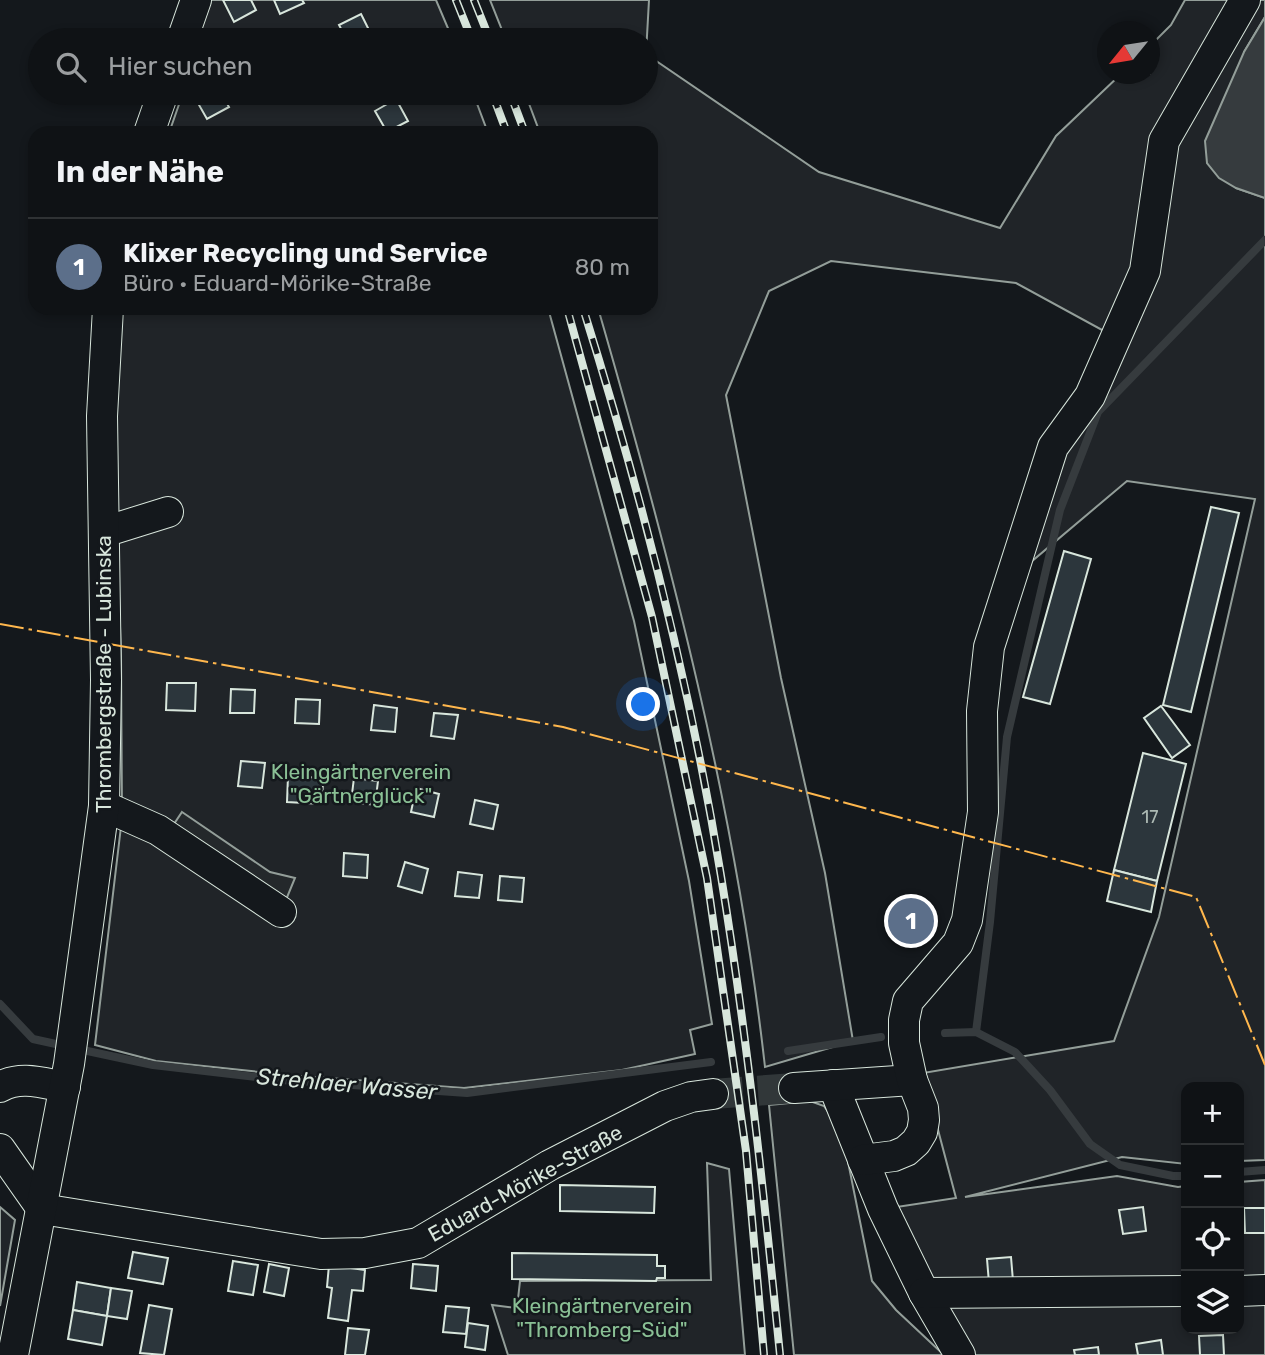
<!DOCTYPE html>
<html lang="de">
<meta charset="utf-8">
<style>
body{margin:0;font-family:Rubik,sans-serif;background:#181b1e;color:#f1f3f6}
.controls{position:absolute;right:21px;bottom:21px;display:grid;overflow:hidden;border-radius:14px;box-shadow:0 4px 10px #0003}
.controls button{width:63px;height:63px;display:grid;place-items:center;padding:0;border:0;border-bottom:2px solid #2f3234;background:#0f1215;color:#f1f3f6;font:35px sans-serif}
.compass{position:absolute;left:1097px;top:21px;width:63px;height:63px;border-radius:50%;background:#0f1215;box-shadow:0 4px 10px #0003;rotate:240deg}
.you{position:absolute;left:644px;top:705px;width:24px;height:24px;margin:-18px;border:5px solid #fff;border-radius:50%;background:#1a73e8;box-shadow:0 0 0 10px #1a73e833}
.badge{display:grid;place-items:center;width:46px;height:46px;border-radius:50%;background:#ffb74d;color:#fff;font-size:23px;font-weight:700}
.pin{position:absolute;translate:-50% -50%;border:4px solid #fff;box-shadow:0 2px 7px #0006}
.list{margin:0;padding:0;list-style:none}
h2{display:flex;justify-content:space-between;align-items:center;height:91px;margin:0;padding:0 28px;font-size:30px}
h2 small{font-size:23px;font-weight:400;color:#9b9ea0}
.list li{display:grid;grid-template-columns:46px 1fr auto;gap:21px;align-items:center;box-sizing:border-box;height:98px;padding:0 28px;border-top:2px solid #2f3234}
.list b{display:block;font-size:26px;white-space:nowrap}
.list p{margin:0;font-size:23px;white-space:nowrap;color:#9b9ea0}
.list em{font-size:23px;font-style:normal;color:#9b9ea0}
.icon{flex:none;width:38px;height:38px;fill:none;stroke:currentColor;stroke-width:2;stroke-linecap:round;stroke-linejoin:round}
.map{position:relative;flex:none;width:1265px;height:1355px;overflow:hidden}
.search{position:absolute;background:#0f1215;box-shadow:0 4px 10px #0003;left:28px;top:28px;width:630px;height:77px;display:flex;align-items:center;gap:18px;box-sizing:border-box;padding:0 24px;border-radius:38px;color:#9b9ea0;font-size:26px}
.panel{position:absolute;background:#0f1215;box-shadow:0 4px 10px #0003;left:28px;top:126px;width:630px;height:189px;border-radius:21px}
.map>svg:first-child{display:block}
</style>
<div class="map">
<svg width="1265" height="1355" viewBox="0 0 1265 1355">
<rect width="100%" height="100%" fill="#14181c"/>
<g fill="#202428" stroke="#939e99" stroke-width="2">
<path d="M 207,0 L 436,0 L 453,40 L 199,40 Z"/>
<path d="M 490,0 L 649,0 L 646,54 L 819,172 L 1000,228 L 1056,136 L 1121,74 L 1150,74 L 1150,46 L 1171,25 L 1185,0 L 1265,0 L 1265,17 L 1244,52 L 1236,188 L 1265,198 L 1265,1160 L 1239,1161 L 1239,1087 L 1186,1087 L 1186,1164 L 1122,1157 L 965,1197 L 1117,1176 L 1178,1187 L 1186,1186 L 1186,1329 L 1239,1329 L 1239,1182 L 1265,1180 L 1265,1355 L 970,1355 L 890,1208 L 956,1198 L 923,1073 L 1114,1041 L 1159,917 L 1255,499 L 1127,481 L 1012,578 L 1115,337 L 1016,283 L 831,261 L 769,291 L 726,395 L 781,678 L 825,873 L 853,1041 L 765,1067 C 736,809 670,557 598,308 L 651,308 L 651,133 L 540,133 L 525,93 L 646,93 L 646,40 L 506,40 Z"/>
<path d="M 183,93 L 473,93 L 488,133 L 169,133 Z"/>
<path d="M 117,308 L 548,308 L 634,621 L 689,881 L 712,1024 L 690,1030 L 695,1054 L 622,1070 L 464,1088 L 288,1075 L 156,1061 L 95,1045 L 122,818 L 121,656 L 112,386 Z"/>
<path d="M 810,1101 L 824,1106 L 842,1132 L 872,1281 L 896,1310 L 944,1355 L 794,1355 L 769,1105 Z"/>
<path d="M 707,1163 L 729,1169 L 745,1355 L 508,1355 L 492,1305 L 517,1308 L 520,1281 L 711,1280 Z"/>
<path d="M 0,1207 L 15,1220 L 0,1306 Z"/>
</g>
<path fill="#24282b" stroke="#939e99" stroke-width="2" d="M 182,812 L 270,872 L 295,878 L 281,912 L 166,836 Z"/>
<path fill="#363b3e" stroke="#939e99" stroke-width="2" d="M 1265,17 L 1265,198 L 1236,188 L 1219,178 L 1207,163 L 1205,141 L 1244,52 Z"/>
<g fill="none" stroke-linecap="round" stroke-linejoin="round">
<g stroke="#363b3e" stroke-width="8">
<path d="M 0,1004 L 33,1039 L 65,1046"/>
<path d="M 976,1032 L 990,922 L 1007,737 L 1060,510 L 1098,412 L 1265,240"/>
<path d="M 945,1033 L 976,1032 L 1015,1052 L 1050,1090 L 1090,1144 L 1120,1165 L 1173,1176 L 1186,1176"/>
<path d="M 78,1049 L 153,1065 L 281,1080 L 467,1093 L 711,1062"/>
<path d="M 788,1051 L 881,1037"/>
<path d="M 1239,1172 L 1265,1170"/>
</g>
</g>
<g fill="#2c363c" stroke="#d8e6dc" stroke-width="2">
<path d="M 223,0 L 251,0 L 256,10 L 234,22 Z"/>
<path d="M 274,0 L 302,0 L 304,3 L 280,14 Z"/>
<path d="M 361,14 L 372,36 L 364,40 L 347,40 L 339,25 Z"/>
<path d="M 204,93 L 221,93 L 229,107 L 207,119 L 195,98 Z"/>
<path d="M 396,99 L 408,121 L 387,132 L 375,111 Z"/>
<path d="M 1211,507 L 1239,513 L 1191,712 L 1163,705 Z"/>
<path d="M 1064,551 L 1091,559 L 1050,704 L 1023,697 Z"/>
<path d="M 167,683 L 196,683 L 195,711 L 166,710 Z"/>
<path d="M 231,689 L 255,690 L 254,713 L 230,713 Z"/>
<path d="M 296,699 L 320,700 L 319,724 L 295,723 Z"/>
<path d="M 374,705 L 397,708 L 395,732 L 371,730 Z"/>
<path d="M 1161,706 L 1190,745 L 1172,758 L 1144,718 Z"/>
<path d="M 434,713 L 458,715 L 454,739 L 431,736 Z"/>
<path d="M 1143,753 L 1186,764 L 1157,881 L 1114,870 Z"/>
<path d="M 241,761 L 265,763 L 262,788 L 238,786 Z"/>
<path d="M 288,776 L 323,778 L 322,804 L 287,802 Z"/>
<path d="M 354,778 L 378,781 L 375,805 L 351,802 Z"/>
<path d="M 416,788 L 439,794 L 434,817 L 411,812 Z"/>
<path d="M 475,800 L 498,805 L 493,829 L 470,824 Z"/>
<path d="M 344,853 L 368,855 L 367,878 L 343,876 Z"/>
<path d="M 405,862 L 428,869 L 422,893 L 398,886 Z"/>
<path d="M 1114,870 L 1157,881 L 1151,912 L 1107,901 Z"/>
<path d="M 458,872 L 482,875 L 479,898 L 455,896 Z"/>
<path d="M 500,876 L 524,878 L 522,902 L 498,900 Z"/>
<path d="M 560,1185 L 655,1187 L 654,1213 L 560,1211 Z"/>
<path d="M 1143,1207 L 1146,1231 L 1123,1234 L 1119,1210 Z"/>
<path d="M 1244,1208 L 1265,1208 L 1265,1233 L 1245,1233 Z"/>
<path d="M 133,1252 L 168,1258 L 163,1284 L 128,1278 Z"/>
<path d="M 512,1253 L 657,1255 L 657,1266 L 665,1266 L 665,1278 L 657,1278 L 656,1281 L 512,1279 Z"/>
<path d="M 1011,1257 L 1013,1281 L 989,1283 L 987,1259 Z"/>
<path d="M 233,1261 L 258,1265 L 253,1295 L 228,1291 Z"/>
<path d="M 269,1264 L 289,1268 L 284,1296 L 264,1292 Z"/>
<path d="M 413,1264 L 438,1266 L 436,1291 L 411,1288 Z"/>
<path d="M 329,1265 L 365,1270 L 363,1291 L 352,1290 L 348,1321 L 328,1318 L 332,1288 L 327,1287 Z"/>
<path d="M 77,1282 L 111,1288 L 107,1316 L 73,1310 Z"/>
<path d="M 111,1288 L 132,1291 L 127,1319 L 107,1316 Z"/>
<path d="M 149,1305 L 172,1309 L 164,1355 L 140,1353 Z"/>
<path d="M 446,1306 L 469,1308 L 466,1334 L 443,1332 Z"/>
<path d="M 73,1310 L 107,1316 L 102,1345 L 68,1339 Z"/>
<path d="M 468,1323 L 488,1326 L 485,1350 L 465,1347 Z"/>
<path d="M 348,1328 L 369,1330 L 365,1355 L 345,1355 Z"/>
<path d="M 1223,1335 L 1224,1355 L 1200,1355 L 1199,1336 Z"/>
<path d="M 1161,1340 L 1163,1355 L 1138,1355 L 1136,1344 Z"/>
<path d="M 1098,1347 L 1099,1355 L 1075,1355 L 1074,1350 Z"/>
</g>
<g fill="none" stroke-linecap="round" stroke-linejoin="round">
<path stroke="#313739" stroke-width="30" stroke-dasharray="30 15" stroke-linecap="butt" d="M 713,1094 L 794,1088"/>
<g stroke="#d8e6dc" stroke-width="32">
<g id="minor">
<path d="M 182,40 L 196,0"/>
<path d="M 149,133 L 163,93"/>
<path d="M 104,532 L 168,512"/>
<path d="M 104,806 L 158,830 L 281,912"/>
<path d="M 833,1085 L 883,1209 L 924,1293 L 960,1355"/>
<path d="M 0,1087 C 20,1075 43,1083 65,1087"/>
<path d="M 794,1088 L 912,1080"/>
<path d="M 0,1149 L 42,1209"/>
<path d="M 863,1160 L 894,1156 L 906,1151 L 916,1142 L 922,1132 L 924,1120 L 923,1108 L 912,1080 L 904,1043 L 904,1020 L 908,1001 L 958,943 L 967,920 L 983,812 L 982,711 L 989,647 L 1053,447 L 1090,396 L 1145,271 L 1164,141 L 1245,0"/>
<path d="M 42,1209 L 321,1254 L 365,1253 L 418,1243 L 550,1165 L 665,1106 L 691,1097 L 713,1094"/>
<path d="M 1239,1291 L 1265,1290"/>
<path d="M 924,1293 L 1186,1291"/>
<path d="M 13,1355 L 69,1064 L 104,806 L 106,680 L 102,416 L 108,308"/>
</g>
</g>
<use href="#minor" stroke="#14181c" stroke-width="30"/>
<g stroke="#d8e6dc" stroke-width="8">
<g id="rail">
<path d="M 456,0 L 472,40"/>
<path d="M 474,0 L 490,40"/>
<path d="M 492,93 L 507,133"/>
<path d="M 510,93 L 525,133"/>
<path d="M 567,308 L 652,617 L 707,878 L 746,1151 L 764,1355"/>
<path d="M 583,308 C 641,493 690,684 721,876 C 747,1035 764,1195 780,1355"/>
</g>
</g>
<use href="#rail" stroke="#14181c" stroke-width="5" stroke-dasharray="16" stroke-linecap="butt"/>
<path stroke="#ffb74d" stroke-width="2" stroke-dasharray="24 5 3.5 5" stroke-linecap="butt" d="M 0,624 L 563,727 L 1196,897 L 1265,1065"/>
</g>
<g text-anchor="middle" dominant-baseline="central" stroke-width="5" stroke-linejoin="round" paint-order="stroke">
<g font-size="18" fill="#adbab4">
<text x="1150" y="817">17</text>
</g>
<g font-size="21" fill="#d8e6dc" stroke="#14181c">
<text transform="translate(103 674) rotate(-90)">Thrombergstraße - Lubinska</text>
<text transform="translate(525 1183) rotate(-29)">Eduard-Mörike-Straße</text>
</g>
<g font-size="21" fill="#8ac095" stroke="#14181c">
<text x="361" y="771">Kleingärtnerverein<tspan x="361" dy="24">"Gärtnerglück"</tspan></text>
<text x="602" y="1305">Kleingärtnerverein<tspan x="602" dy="24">"Thromberg-Süd"</tspan></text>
</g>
<g font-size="23" font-style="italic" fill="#d8e6dc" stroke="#14181c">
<text transform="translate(347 1084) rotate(5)">Strehlaer Wasser</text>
</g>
</g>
</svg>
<div class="controls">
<button>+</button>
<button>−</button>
<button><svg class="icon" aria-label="locate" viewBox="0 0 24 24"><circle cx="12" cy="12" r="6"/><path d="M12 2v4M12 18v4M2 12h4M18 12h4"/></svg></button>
<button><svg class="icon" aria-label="layers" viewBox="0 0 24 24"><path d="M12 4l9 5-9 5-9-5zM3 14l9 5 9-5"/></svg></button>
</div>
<svg class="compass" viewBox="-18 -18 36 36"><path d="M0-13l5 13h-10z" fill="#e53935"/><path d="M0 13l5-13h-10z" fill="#9b9ea0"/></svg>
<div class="you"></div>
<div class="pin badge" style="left:911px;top:921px;background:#5c6f8a">1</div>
<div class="search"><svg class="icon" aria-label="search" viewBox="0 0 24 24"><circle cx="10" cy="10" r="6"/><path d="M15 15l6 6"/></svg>Hier suchen</div>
<section class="panel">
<h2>In der Nähe<small></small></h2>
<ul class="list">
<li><span class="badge" style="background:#5c6f8a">1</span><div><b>Klixer Recycling und Service</b><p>Büro · Eduard-Mörike-Straße</p></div><em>80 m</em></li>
</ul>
</section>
</div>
